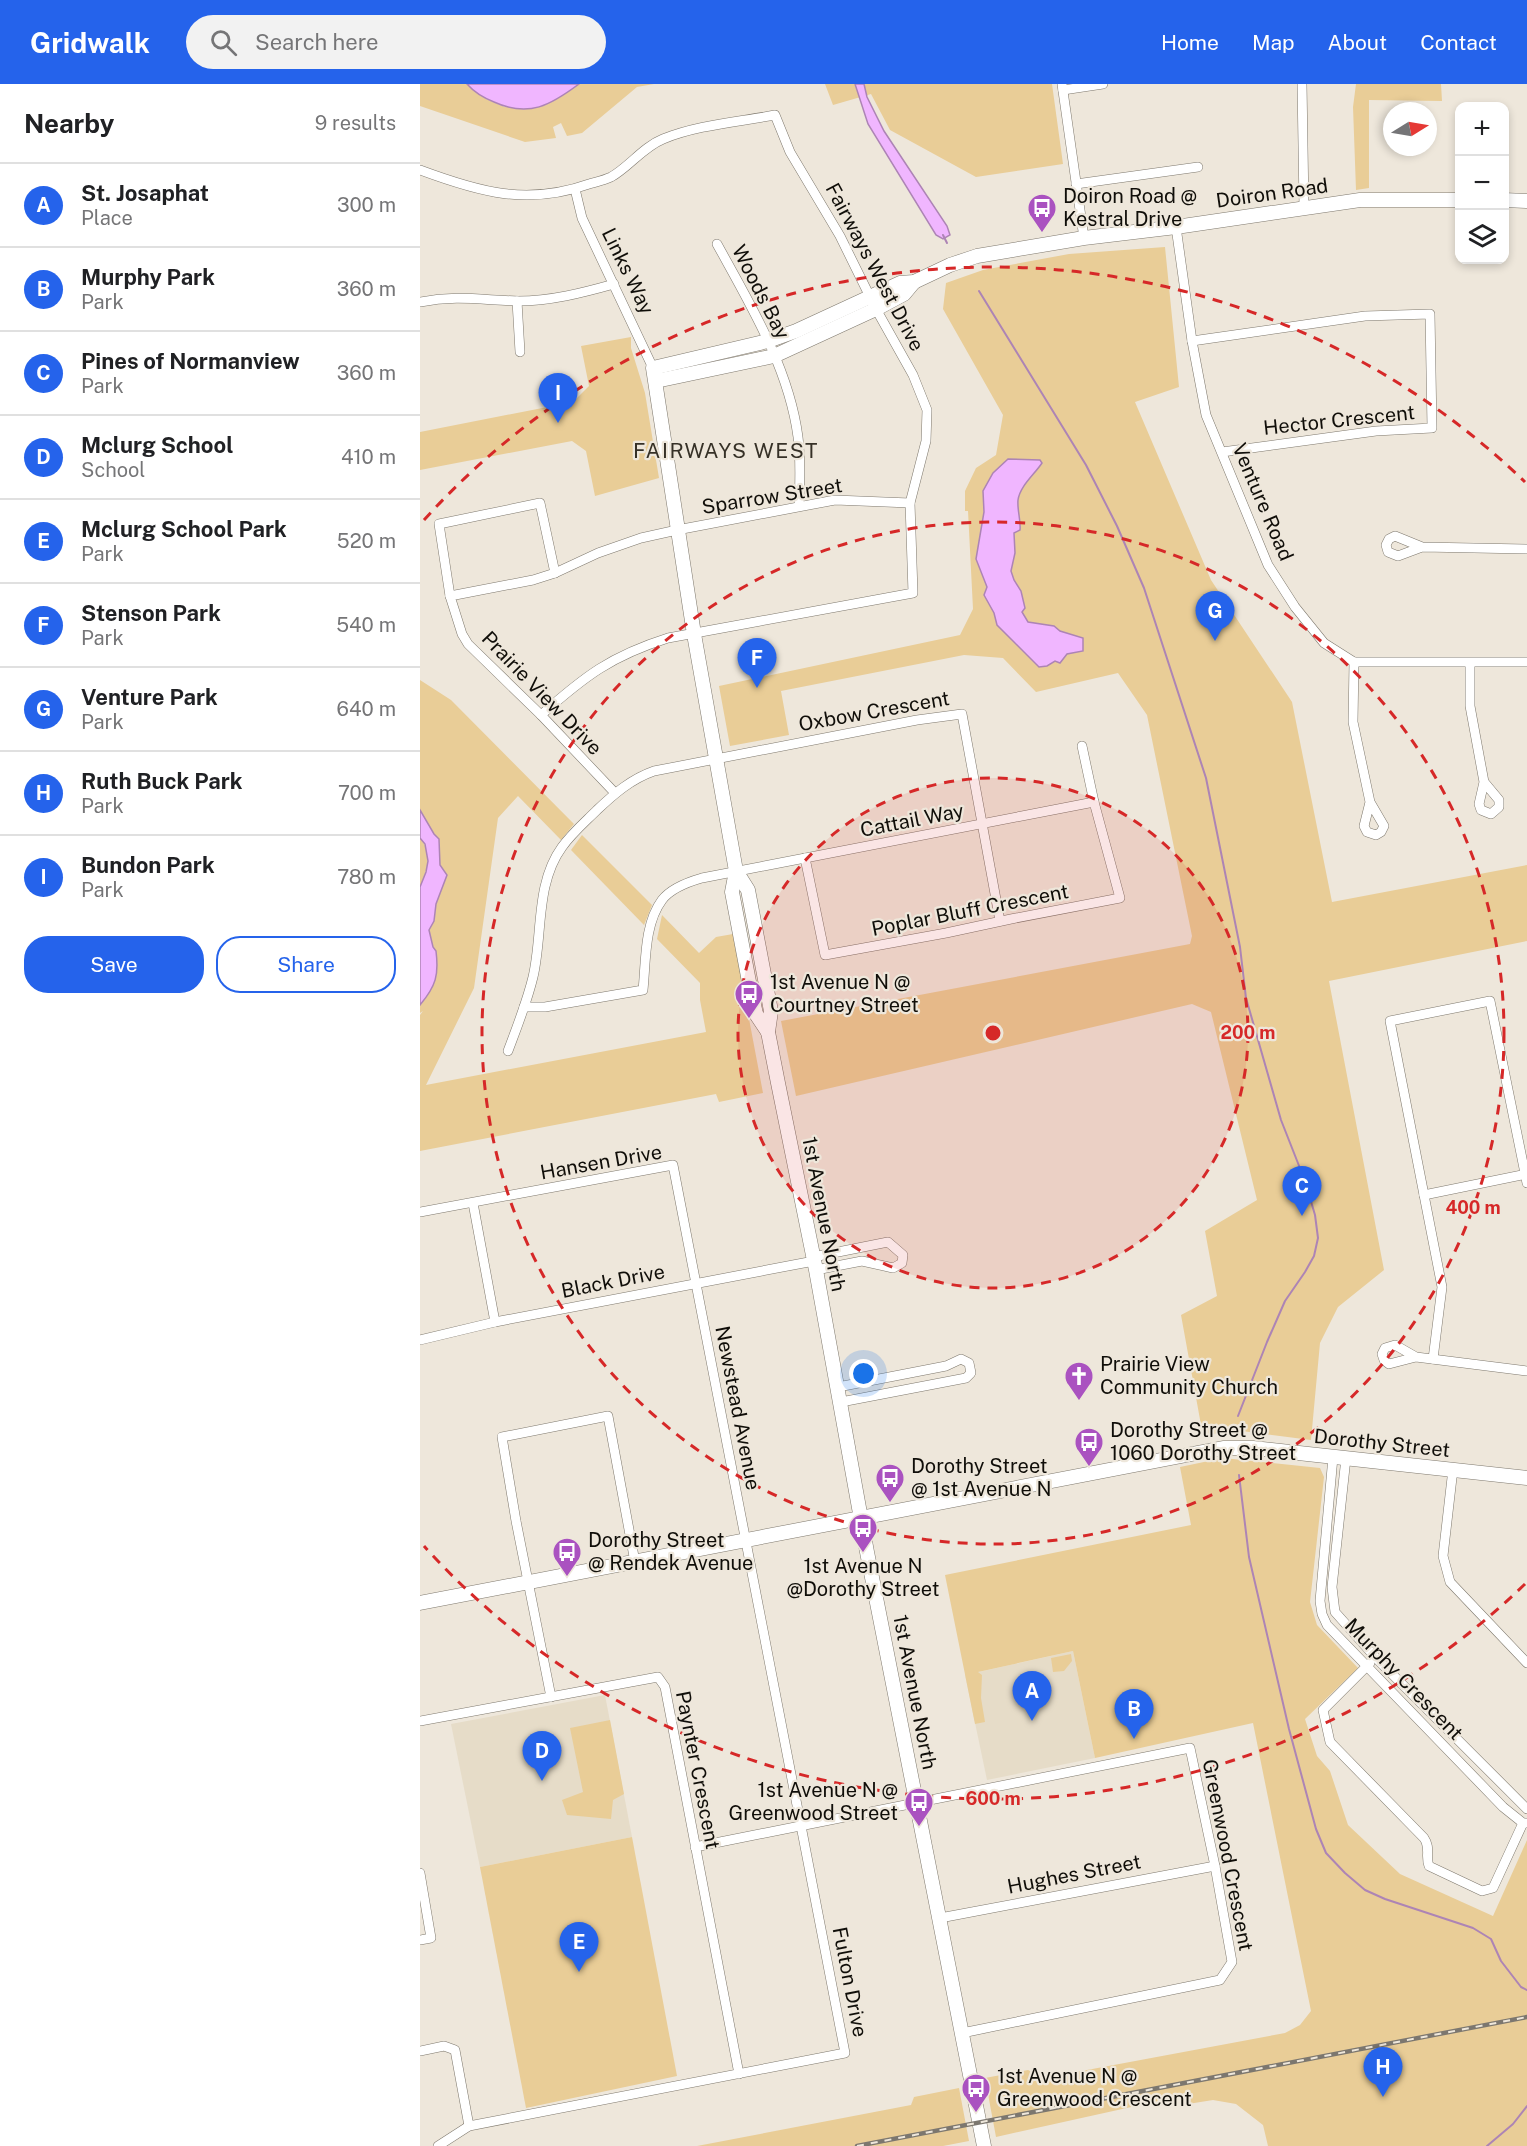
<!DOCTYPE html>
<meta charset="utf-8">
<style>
body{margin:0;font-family:"Public Sans",sans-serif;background:#f2f2f2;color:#202124}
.controls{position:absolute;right:18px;top:18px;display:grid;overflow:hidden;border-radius:12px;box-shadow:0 3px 9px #0003}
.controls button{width:54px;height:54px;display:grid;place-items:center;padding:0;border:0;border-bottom:2px solid #e0e0e0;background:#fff;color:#202124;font:30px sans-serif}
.compass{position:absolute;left:963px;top:18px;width:54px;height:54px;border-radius:50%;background:#fff;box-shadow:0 3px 9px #0003;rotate:79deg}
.you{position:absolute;left:444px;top:1290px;width:21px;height:21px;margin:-15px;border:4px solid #fff;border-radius:50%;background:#1a73e8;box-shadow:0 0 0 9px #1a73e833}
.badge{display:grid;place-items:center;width:39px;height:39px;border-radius:50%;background:#2563eb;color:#fff;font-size:20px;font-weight:700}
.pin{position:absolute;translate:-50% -50px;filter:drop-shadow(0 2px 3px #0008)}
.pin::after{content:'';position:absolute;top:32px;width:21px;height:18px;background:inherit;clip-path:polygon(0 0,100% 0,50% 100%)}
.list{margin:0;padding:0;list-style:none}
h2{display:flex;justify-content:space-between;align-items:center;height:78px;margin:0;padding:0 24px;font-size:26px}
h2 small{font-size:20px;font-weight:400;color:#757577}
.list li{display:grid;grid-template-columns:39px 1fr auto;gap:18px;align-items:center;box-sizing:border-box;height:84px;padding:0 24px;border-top:2px solid #e0e0e0}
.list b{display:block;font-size:22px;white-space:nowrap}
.list p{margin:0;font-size:20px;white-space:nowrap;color:#757577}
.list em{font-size:20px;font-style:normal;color:#757577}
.actions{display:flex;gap:12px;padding:18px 24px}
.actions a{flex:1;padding:14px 0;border:2px solid #2563eb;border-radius:24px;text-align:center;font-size:21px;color:#2563eb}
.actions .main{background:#2563eb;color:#fff}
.icon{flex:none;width:33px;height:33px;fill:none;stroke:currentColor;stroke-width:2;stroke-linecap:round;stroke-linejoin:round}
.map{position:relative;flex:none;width:1107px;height:2062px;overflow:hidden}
header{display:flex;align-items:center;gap:36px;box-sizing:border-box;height:84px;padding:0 30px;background:#2563eb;color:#fff}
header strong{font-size:28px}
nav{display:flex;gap:33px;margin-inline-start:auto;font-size:21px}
.search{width:420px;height:54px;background:#f2f2f2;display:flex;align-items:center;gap:15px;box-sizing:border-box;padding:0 21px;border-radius:33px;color:#757577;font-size:22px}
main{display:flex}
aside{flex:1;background:#fff}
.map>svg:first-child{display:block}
</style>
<header>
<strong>Gridwalk</strong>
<div class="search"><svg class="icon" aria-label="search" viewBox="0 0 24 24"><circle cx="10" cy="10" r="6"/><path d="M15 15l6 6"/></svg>Search here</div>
<nav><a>Home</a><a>Map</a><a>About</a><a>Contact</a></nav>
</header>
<main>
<aside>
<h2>Nearby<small>9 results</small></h2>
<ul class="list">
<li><span class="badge">A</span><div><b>St. Josaphat</b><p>Place</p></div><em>300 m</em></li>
<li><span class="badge">B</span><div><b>Murphy Park</b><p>Park</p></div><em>360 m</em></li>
<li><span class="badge">C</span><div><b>Pines of Normanview</b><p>Park</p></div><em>360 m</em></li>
<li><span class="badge">D</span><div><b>Mclurg School</b><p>School</p></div><em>410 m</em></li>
<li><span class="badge">E</span><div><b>Mclurg School Park</b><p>Park</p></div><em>520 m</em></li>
<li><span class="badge">F</span><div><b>Stenson Park</b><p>Park</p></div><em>540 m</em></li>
<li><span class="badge">G</span><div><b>Venture Park</b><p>Park</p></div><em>640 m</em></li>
<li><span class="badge">H</span><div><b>Ruth Buck Park</b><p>Park</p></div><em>700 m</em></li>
<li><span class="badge">I</span><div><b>Bundon Park</b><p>Park</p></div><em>780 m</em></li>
</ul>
<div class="actions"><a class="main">Save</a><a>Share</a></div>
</aside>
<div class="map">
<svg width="1107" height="2062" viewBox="0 0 1107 2062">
<rect width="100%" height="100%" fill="#eee7db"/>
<g fill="#e6dcc8">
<path d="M 653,1567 L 675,1674 L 567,1696 L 545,1591 Z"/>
<path d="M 185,1611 L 212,1753 L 60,1783 L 31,1640 Z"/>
</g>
<g fill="#e9cd97">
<path d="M 0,0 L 47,0 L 66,15 L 85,23 L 117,0 L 234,0 L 217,3 L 162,49 L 147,52 L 141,39 L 133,43 L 136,54 L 105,58 L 0,22 Z"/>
<path d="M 405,0 L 632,0 L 643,80 L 556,93 L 470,46 L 451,10 L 413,21 Z"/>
<path d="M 936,0 L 1021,0 L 1022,17 L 949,16 L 949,104 L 936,106 L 933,23 Z"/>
<path d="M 745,163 L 759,303 L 715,318 L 791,496 L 872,618 L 912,818 L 1107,781 L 1107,857 L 909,897 L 964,1186 L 918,1223 L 900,1259 L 891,1356 L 814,1346 L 783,1352 L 761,1231 L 797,1212 L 785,1147 L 837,1116 L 791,928 L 772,920 L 376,1012 L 361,937 L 770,860 L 772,852 L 727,631 L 698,589 L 616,608 L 583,574 L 544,571 L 361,607 L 369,651 L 310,662 L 299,602 L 540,551 L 553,525 L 548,427 L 545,427 L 545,407 L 556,384 L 576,371 L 583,331 L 523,225 L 526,199 L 563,186 L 649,170 Z"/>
<path d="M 211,253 L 211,264 L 225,309 L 239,394 L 175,412 L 166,367 L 152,357 L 0,386 L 0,348 L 153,318 L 169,302 L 161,262 Z"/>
<path d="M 0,596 L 31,616 L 154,740 L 141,756 L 98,712 L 78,734 L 54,904 L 6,1001 L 286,948 L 280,916 L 280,899 L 237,855 L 242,831 L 279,869 L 296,853 L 313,850 L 343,1009 L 299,1018 L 296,1010 L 0,1067 L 0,931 L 3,927 L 0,929 L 0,921 L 8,911 L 13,864 L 9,853 L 9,846 L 14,837 L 16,820 L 27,791 L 20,781 L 19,755 L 14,750 L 0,726 Z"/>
<path d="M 162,751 L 232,821 L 224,841 L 151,766 Z"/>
<path d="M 0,754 C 13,769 7,786 0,803 Z"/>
<path d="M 803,1374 L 900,1384 L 904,1393 L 890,1518 L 897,1541 L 938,1584 L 885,1635 L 897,1672 L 910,1687 L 928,1741 L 980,1790 L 1073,1832 L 1107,1756 L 1107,2062 L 848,2062 L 843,2041 L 816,2020 L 793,2016 L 768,2020 L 761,2012 L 576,2053 L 565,1994 L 608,1986 L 624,1994 L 865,1949 L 880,1941 L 891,1927 L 833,1639 L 675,1674 L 653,1567 L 558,1588 L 562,1591 L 561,1614 L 565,1638 L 555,1640 L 525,1491 L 771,1441 L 760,1383 Z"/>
<path d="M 651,1570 L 652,1577 L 644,1587 L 633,1588 L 631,1574 Z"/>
<path d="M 190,1636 L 204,1710 L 193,1716 L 191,1735 L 147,1731 L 142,1716 L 163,1708 L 150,1644 Z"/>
<path d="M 212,1753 L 257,1992 L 106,2024 L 60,1783 Z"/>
<path d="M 539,2004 L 549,2057 L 523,2062 L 277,2062 L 491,2021 L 494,2013 Z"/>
</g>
<g fill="#f0b6ff" stroke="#ad84b5" stroke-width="1.5">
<path d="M 47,0 L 159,0 C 131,21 109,34 74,18 C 64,14 54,8 47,0 Z"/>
<path d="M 435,0 L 444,0 L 447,13 L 464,47 L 527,142 L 530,151 L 523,155 L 516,151 L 448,40 Z"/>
<path d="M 588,375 L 620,376 L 622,379 C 614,391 600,402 598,416 C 597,426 601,436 600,446 L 594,449 L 595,469 L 591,487 L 594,496 L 601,507 L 605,524 L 602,528 L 608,538 L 634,542 L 640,547 L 663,554 L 663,567 L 647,570 L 640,579 L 635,577 L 627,582 L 619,583 L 577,541 L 574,529 L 564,511 L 567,503 L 556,475 L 564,428 L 563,407 L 573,389 Z"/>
<path d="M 0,726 L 14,750 L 19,755 L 20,781 L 27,791 L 16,820 L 14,837 L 9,846 L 13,863 L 16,867 C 19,891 16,902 0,921 L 0,803 L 6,788 L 8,777 L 5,760 L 0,754 Z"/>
</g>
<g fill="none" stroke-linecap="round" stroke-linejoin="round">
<g stroke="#ad84b5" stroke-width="2">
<path d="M 523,151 L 527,159"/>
<path d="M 559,207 L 666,381 L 697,442 L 724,504 L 786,694 L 820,863 L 826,914 L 861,1036 L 885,1097 L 895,1131 L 898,1154 L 894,1172 L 885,1188 L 865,1217 L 847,1258 L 818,1332"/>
<path d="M 819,1391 L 829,1473 L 869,1645 L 896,1745 L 906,1769 L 925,1789 L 945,1806 L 965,1815 L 1053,1844 L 1071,1855 L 1081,1877 L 1101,1903 L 1107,1906"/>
<path d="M 1067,2062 L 1093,2040 L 1107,2022"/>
</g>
<g stroke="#7e786d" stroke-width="10">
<g id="street">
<path d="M 642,0 L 664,154"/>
<path d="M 882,0 L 884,123"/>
<path d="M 643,6 L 683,0"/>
<path d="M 0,86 C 59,108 107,122 169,100 C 176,98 185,96 191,93 C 209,83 223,63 243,55 C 277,41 318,38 355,31 L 370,68 L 420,152 L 456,225 L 493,291 L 507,326 L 506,357 L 490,419 L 493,509 L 248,554 C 191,572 165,592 121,631"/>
<path d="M 656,100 L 778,83"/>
<path d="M 155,105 L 162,134 L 233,284"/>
<path d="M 756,143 L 772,257 L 786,331 L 848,481 L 875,523 L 904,559 L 934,578 L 1107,578"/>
<path d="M 297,160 C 330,220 369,284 378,353 C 381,376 380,399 379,422"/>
<path d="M 97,217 L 100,268"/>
<path d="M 0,218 C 36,211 62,216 98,217 C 131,217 162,209 194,200"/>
<path d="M 772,257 L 945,232 L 1010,230 L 1012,344 L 956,347 L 802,368"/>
<path d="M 1002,463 L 975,452 L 969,455 L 966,461 L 968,468 L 978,472 L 1002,463 L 1107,465"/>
<path d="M 30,512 L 19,440 L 120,419 L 135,489"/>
<path d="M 934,578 L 933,638 L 950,718 L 964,742 L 961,748 L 956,751 L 947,748 L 944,742 L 950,718"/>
<path d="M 1050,579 L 1050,622 L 1064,698 L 1059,720 L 1061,726 L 1071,730 L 1079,723 L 1079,716 L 1064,698"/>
<path d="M 195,709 L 121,631 L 48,560 L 42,550 L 30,512 L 113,496 L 135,489 L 178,469 L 221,454 L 257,446 L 415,416 L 490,419"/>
<path d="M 385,774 L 405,871 L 526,849 L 591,835 L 700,814 L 674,718 L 662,662"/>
<path d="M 104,923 L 125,923 L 223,906 C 226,878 224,840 242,816 C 251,804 268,798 282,794 L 674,718"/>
<path d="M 88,967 C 97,943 107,918 113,893 C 123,851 115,800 142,763 C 152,749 165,738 177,726 C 194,710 211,695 234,687 L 497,636 L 542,630 L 580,837"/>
<path d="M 1004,1111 L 1107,1090"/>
<path d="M 53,1119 L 75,1238"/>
<path d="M 0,1128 L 253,1081 L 425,1969 L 49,2042 L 18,2062"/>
<path d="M 393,1173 L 468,1158 L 483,1171 L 482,1179 L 473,1184 L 442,1177 L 396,1186"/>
<path d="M 0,1256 L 75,1238 L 394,1177"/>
<path d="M 996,1273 L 969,1280 L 964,1276 L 962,1270 L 965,1264 L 975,1261 L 996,1273 L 1107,1287"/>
<path d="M 1013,1275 L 1022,1203 L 970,937 L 1070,917 L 1107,1099"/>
<path d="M 418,1303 L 526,1282 L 541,1275 L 549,1279 L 551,1289 L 546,1294 L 421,1318"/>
<path d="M 913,1373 L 900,1517 L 902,1530 L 907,1541 L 1083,1723 L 1103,1739 L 1107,1739"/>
<path d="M 926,1374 L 912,1503 L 915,1528 L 956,1574 L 1107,1725"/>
<path d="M 1033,1385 L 1023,1472 L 1030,1498 L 1107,1579"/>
<path d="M 950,1579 L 903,1626 L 910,1658 L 1004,1754 C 1011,1764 1005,1772 1009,1782 L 1062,1807 L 1073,1804 L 1103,1739"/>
<path d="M 131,1613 L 96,1437 L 82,1353 L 188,1332 L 215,1478"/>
<path d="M 0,1637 L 238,1593 L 245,1603 L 319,1990"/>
<path d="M 275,1763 L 770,1664 L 795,1782 L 812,1878 L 800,1896 L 542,1949"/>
<path d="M 0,1789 L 11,1854 L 0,1856"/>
<path d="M 520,1834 L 795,1782"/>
<path d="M 0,1967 L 24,1962 L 35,1966 L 49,2042"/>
</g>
</g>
<g stroke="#7e786d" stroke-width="15">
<g id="secondary">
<path d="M 1084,116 L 1107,117"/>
<path d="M 236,297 L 354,272 L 456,225 L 484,210 L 494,198"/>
<path d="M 316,787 L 328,806 L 351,927 L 348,948 L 358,999 L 396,1186 L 447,1468 L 564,2062"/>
<path d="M 348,948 L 336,930 L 330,903 L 312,808 L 316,787 L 274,550 L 233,284 L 348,257 L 376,247 L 480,199 L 494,198 L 530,181 L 557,172 L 664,154 L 756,143 L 940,116 L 1040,116"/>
<path d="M 0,1519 L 803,1364 L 833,1364 L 1107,1394"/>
</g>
</g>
<use href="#street" stroke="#fff" stroke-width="9"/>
<use href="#secondary" stroke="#fff" stroke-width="14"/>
<g stroke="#7c776f" stroke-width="4.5">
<path id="rail" d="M 437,2062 L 1107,1933"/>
</g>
<use href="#rail" stroke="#eee7db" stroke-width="2" stroke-dasharray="7" stroke-linecap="butt"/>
</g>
<circle cx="573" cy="949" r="255" fill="#d62828" fill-opacity=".12"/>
<g fill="none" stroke="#d62828" stroke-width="3" stroke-dasharray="10 8">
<circle cx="573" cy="949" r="255"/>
<circle cx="573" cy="949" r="511"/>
<path d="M1105 1500A766 766 0 0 1 4 1462M4 436A766 766 0 0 1 1105 398"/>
</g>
<defs>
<g id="bus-pin" transform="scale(1.5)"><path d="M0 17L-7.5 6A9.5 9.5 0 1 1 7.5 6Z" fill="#aa52c0" stroke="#eee7db"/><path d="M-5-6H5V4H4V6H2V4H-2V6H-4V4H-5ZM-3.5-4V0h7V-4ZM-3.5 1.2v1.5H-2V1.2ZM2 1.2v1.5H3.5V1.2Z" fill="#fff"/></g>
<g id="church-pin" transform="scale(1.5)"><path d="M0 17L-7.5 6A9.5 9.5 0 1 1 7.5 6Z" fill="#aa52c0" stroke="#eee7db"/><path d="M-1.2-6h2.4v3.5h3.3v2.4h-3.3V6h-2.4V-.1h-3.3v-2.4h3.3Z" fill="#fff"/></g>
</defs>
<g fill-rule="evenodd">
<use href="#bus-pin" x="622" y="124"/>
<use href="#bus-pin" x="329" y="910"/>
<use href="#church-pin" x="659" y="1292"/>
<use href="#bus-pin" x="669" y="1358"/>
<use href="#bus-pin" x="470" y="1394"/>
<use href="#bus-pin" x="443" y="1444"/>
<use href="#bus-pin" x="147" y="1468"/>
<use href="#bus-pin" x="499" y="1718"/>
<use href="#bus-pin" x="556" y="2004"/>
</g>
<g text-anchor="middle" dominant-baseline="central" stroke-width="4.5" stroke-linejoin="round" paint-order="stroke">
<g font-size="20" fill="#100e09" stroke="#eee7db">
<text transform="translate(852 109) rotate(-8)">Doiron Road</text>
<text transform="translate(455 183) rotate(62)">Fairways West Drive</text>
<text transform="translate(208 187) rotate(64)">Links Way</text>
<text transform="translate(341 208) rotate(63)">Woods Bay</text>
<text transform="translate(919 336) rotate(-6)">Hector Crescent</text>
<text transform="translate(352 412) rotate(-9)">Sparrow Street</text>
<text transform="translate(843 418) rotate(67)">Venture Road</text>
<text transform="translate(122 609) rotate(46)">Prairie View Drive</text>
<text transform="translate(454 627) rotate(-10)">Oxbow Crescent</text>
<text transform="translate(492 736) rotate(-11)">Cattail Way</text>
<text transform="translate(550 826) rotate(-11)">Poplar Bluff Crescent</text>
<text transform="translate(181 1078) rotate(-10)">Hansen Drive</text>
<text transform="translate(404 1130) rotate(79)">1st Avenue North</text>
<text transform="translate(193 1197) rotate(-11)">Black Drive</text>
<text transform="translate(318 1324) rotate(79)">Newstead Avenue</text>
<text transform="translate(962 1359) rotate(6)">Dorothy Street</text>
<text transform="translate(984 1595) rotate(46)">Murphy Crescent</text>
<text transform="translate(495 1608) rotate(79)">1st Avenue North</text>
<text transform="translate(278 1686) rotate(79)">Paynter Crescent</text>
<text transform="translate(808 1771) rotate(79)">Greenwood Crescent</text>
<text transform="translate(654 1790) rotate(-11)">Hughes Street</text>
<text transform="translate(430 1898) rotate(79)">Fulton Drive</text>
</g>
<g font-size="20" fill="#100e09" stroke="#eee7db" text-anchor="start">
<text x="643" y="112">Doiron Road @<tspan x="643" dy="23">Kestral Drive</tspan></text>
<text x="350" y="898">1st Avenue N @<tspan x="350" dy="23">Courtney Street</tspan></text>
<text x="680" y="1280">Prairie View<tspan x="680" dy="23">Community Church</tspan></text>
<text x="690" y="1346">Dorothy Street @<tspan x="690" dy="23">1060 Dorothy Street</tspan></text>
<text x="491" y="1382">Dorothy Street<tspan x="491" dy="23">@ 1st Avenue N</tspan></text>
<text x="168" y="1456">Dorothy Street<tspan x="168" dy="23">@ Rendek Avenue</tspan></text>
<text x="443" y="1482" text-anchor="middle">1st Avenue N<tspan x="443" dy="23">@Dorothy Street</tspan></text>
<text x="478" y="1706" text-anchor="end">1st Avenue N @<tspan x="478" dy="23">Greenwood Street</tspan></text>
<text x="577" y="1992">1st Avenue N @<tspan x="577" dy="23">Greenwood Crescent</tspan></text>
</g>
<g font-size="21" letter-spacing="1.5" fill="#363127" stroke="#eee7db">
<text x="306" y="366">FAIRWAYS WEST</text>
</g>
</g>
<circle cx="573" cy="949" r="9" fill="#d62828" stroke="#eee7db" stroke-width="3"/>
<g font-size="18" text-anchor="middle" font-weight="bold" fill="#d62828" stroke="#eee7db" stroke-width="4.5" stroke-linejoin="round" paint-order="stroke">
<text x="828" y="955">200 m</text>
<text x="1053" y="1130">400 m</text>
<text x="573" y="1721">600 m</text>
</g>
</svg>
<div class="controls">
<button>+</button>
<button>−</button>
<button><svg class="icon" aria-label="layers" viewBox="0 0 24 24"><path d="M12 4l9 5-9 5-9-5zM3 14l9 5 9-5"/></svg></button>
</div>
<svg class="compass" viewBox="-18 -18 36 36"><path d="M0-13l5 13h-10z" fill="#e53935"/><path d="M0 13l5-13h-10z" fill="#757577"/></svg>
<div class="you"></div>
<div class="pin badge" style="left:612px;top:1637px">A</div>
<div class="pin badge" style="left:714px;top:1655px">B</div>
<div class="pin badge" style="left:882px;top:1132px">C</div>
<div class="pin badge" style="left:122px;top:1697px">D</div>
<div class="pin badge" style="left:159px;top:1888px">E</div>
<div class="pin badge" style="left:337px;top:604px">F</div>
<div class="pin badge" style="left:795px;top:557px">G</div>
<div class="pin badge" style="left:963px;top:2013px">H</div>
<div class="pin badge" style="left:138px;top:339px">I</div>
</div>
</main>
